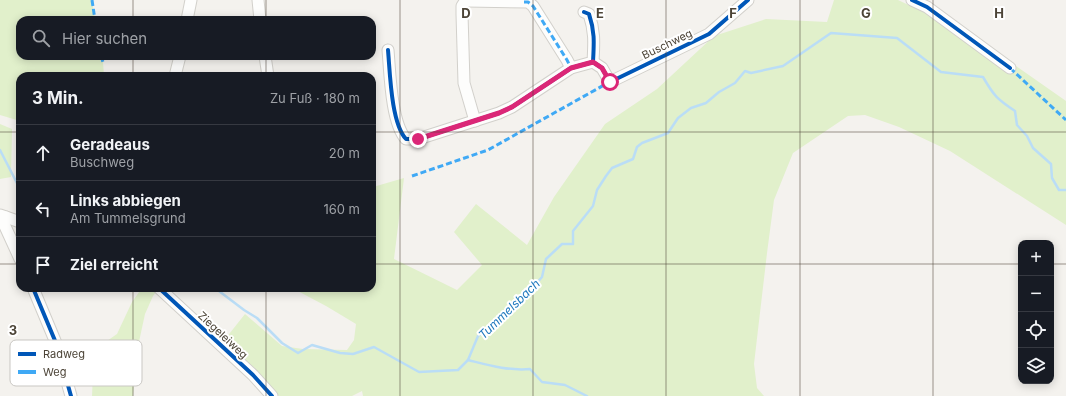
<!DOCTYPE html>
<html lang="de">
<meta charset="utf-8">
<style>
body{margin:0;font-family:Inter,sans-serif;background:#242831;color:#f1f3f6}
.controls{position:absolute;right:12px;bottom:12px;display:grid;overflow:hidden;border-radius:8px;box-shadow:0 2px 10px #0003}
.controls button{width:36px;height:36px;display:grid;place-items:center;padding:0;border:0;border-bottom:1px solid #363941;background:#171b24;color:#f1f3f6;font:20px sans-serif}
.stop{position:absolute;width:12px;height:12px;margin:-9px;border:3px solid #db2777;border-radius:50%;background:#fff}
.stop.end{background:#db2777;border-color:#fff;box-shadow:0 1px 4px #0008}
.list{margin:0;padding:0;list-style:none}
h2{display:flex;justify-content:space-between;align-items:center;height:52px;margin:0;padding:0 16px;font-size:17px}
h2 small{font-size:13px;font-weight:400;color:#9ea1a6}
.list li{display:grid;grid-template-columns:26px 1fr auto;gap:12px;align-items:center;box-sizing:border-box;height:56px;padding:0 16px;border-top:1px solid #363941}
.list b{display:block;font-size:15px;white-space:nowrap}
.list p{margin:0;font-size:13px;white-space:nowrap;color:#9ea1a6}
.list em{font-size:13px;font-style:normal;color:#9ea1a6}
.icon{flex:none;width:22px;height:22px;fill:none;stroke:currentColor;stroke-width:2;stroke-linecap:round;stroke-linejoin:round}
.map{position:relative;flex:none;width:1066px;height:396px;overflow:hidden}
.search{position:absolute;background:#171b24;box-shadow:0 2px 10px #0003;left:16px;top:16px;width:360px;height:44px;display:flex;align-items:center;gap:10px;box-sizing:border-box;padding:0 14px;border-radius:12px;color:#9ea1a6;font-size:15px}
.panel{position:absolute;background:#171b24;box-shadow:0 2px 10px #0003;left:16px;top:72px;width:360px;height:220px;border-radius:12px}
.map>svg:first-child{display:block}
</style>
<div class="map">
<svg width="1066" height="396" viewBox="0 0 1066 396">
<rect width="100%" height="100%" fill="#f4f2ee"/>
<g fill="#e1f0cb">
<path d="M 0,0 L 92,0 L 95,20 L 20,20 L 20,56 L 101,56 L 103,62 L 104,76 L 20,76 L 20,121 L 0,115 Z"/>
<path d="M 834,0 L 898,0 L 970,34 L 1066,101 L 1066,225 L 950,151 L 899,127 L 865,115 L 848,116 L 793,153 L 774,200 L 767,253 L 754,364 L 757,388 L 764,396 L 363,396 L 362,391 L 352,396 L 279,396 L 222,343 L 245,314 L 282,346 L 303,349 L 347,350 L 354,340 L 356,324 L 326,306 L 292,288 L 372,288 L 372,181 L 373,187 L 404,178 L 394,259 L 457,290 L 482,265 L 454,232 L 476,204 L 527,245 L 554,197 L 605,124 L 657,89 L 714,36 L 766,19 L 827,22 Z"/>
<path d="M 0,124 L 12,129 L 11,177 L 0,179 Z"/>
<path d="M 142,288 L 159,288 L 153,296 L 145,314 L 137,351 L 133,396 L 92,396 L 94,350 L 117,334 L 132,302 Z"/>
</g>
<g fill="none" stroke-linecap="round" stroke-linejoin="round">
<g stroke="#baddf6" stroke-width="2.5">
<path d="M 0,150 L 20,189"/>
<path d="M 215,288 L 244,310 L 257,318 L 282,343 L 298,353 L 312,345 L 340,353 L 353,354 L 374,347 L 419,372 L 458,370 L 468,360 L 478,336 L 504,315 L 528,293 L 542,277 L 546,259 L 562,244 L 573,244 L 573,231 L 593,206 L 597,190 L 606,176 L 612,168 L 633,159 L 637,147 L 642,143 L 668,133 L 678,118 L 691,108 L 706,103 L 719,92 L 735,83 L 745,71 L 751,73 L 783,66 L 831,33 L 897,38 L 941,72 L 983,77 C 994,96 997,99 1015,111 L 1017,125 L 1027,136 L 1033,148 L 1051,164 L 1052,178 L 1059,190 L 1066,190"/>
<path d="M 468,360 C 488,365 508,371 530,369 L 542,382 L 565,385 L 587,396"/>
</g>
<g stroke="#d2d0cb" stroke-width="13">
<g id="minor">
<path d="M 258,0 L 260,20"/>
<path d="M 466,0 L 462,6 L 462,14 L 464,83 L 475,121"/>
<path d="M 912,0 L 927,7 L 1010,68"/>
<path d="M 466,1 L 528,2 L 533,6 L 567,60 L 571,68"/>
<path d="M 187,20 L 191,0"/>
<path d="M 388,50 C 390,72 391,123 406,139 L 418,139 L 499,113 L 512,107 L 571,68 L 593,62 C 594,43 595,32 589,14 L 584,12"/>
<path d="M 265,56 L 268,76"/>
<path d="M 593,62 L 602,68 L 610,82 L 709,34 L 748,0"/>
<path d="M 175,76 L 180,56"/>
<path d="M 0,215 L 20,222"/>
<path d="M 6,217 L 4,224 L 20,259"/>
<path d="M 33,288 L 56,343 L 71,396"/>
<path d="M 159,288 L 253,375 L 272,396"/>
</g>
</g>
<use href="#minor" stroke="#fdfdfc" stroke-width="11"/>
<g stroke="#3fa9f5" stroke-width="3" stroke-dasharray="6 3" stroke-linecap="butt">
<path d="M 92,0 L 95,20"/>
<path d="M 524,2 L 528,2 L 533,6 L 567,60 L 571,68"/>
<path d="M 101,56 L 103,62"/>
<path d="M 1010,68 L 1066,120"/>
<path d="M 412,176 L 488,150 L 613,80"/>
</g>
<g stroke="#fff" stroke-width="6">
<g id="cycleway">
<path d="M 912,0 L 927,7 L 1010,68"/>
<path d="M 388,50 C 390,72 391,123 406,139 L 418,139 L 499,113 L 512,107 L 571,68 L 593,62 C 594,43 595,32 589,14 L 584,12"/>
<path d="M 593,62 L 602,68 L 610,82 L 709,34 L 748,0"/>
<path d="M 33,288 L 56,343 L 71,396"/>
<path d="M 159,288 L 253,375 L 272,396"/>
</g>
</g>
<use href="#cycleway" stroke="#0057b8" stroke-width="4"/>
</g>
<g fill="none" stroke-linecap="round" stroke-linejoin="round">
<path stroke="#db2777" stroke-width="5" d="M 418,139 L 499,113 L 512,107 L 571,68 L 593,62 L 602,68 L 610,82"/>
</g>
<path fill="none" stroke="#4c4437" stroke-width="1" stroke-opacity="0.55" d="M 133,0 L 133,20M 266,0 L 266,20M 400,0 L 400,396M 533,0 L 533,396M 666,0 L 666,396M 800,0 L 800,396M 933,0 L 933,396M 133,56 L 133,76M 266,56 L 266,76M 0,132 L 20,132M 372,132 L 1066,132M 0,264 L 20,264M 372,264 L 1021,264M 1051,264 L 1066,264M 133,288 L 133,396M 266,288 L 266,396"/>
<g text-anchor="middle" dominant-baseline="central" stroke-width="4" stroke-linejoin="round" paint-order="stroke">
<g font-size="11" fill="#4c4437" stroke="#fff">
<text transform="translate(667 44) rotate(-26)">Buschweg</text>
<text transform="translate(223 335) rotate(43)">Ziegeleiweg</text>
</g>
<g font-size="12" font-style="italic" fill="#2079be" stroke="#fff">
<text transform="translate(509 309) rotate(-44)">Tummelsbach</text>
</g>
</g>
<rect x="10" y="340" width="132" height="46" rx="6" fill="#fff" stroke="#c9c7c3" stroke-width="1"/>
<rect x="18" y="352" width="18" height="4" fill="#0057b8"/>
<rect x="18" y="370" width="18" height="4" fill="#3fa9f5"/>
<g font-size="11" fill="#4c4437">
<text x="43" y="358">Radweg</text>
<text x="43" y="376">Weg</text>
</g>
<g font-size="13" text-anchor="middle" font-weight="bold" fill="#4c4437" stroke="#fff" stroke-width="4" stroke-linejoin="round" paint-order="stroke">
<text x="466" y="18">D</text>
<text x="600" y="18">E</text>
<text x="733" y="18">F</text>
<text x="866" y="18">G</text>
<text x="999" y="18">H</text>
<text x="13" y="335">3</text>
</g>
</svg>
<div class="controls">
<button>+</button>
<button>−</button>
<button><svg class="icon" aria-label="locate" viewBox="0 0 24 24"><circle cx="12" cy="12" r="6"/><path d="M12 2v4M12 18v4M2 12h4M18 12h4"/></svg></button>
<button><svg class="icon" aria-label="layers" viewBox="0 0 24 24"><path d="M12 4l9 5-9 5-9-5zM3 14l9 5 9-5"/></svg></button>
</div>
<div class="stop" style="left:610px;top:82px"></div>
<div class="stop end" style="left:418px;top:139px"></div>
<div class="search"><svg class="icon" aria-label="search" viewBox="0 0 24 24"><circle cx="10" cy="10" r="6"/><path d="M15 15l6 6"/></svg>Hier suchen</div>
<section class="panel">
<h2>3 Min.<small>Zu Fuß · 180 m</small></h2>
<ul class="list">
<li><svg class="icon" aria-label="ahead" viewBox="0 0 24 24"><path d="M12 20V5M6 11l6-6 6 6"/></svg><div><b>Geradeaus</b><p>Buschweg</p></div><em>20 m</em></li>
<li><svg class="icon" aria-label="left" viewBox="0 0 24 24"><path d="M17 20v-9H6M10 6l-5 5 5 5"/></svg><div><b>Links abbiegen</b><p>Am Tummelsgrund</p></div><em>160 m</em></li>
<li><svg class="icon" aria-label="arrive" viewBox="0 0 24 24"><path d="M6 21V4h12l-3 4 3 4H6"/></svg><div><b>Ziel erreicht</b></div></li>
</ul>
</section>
</div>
